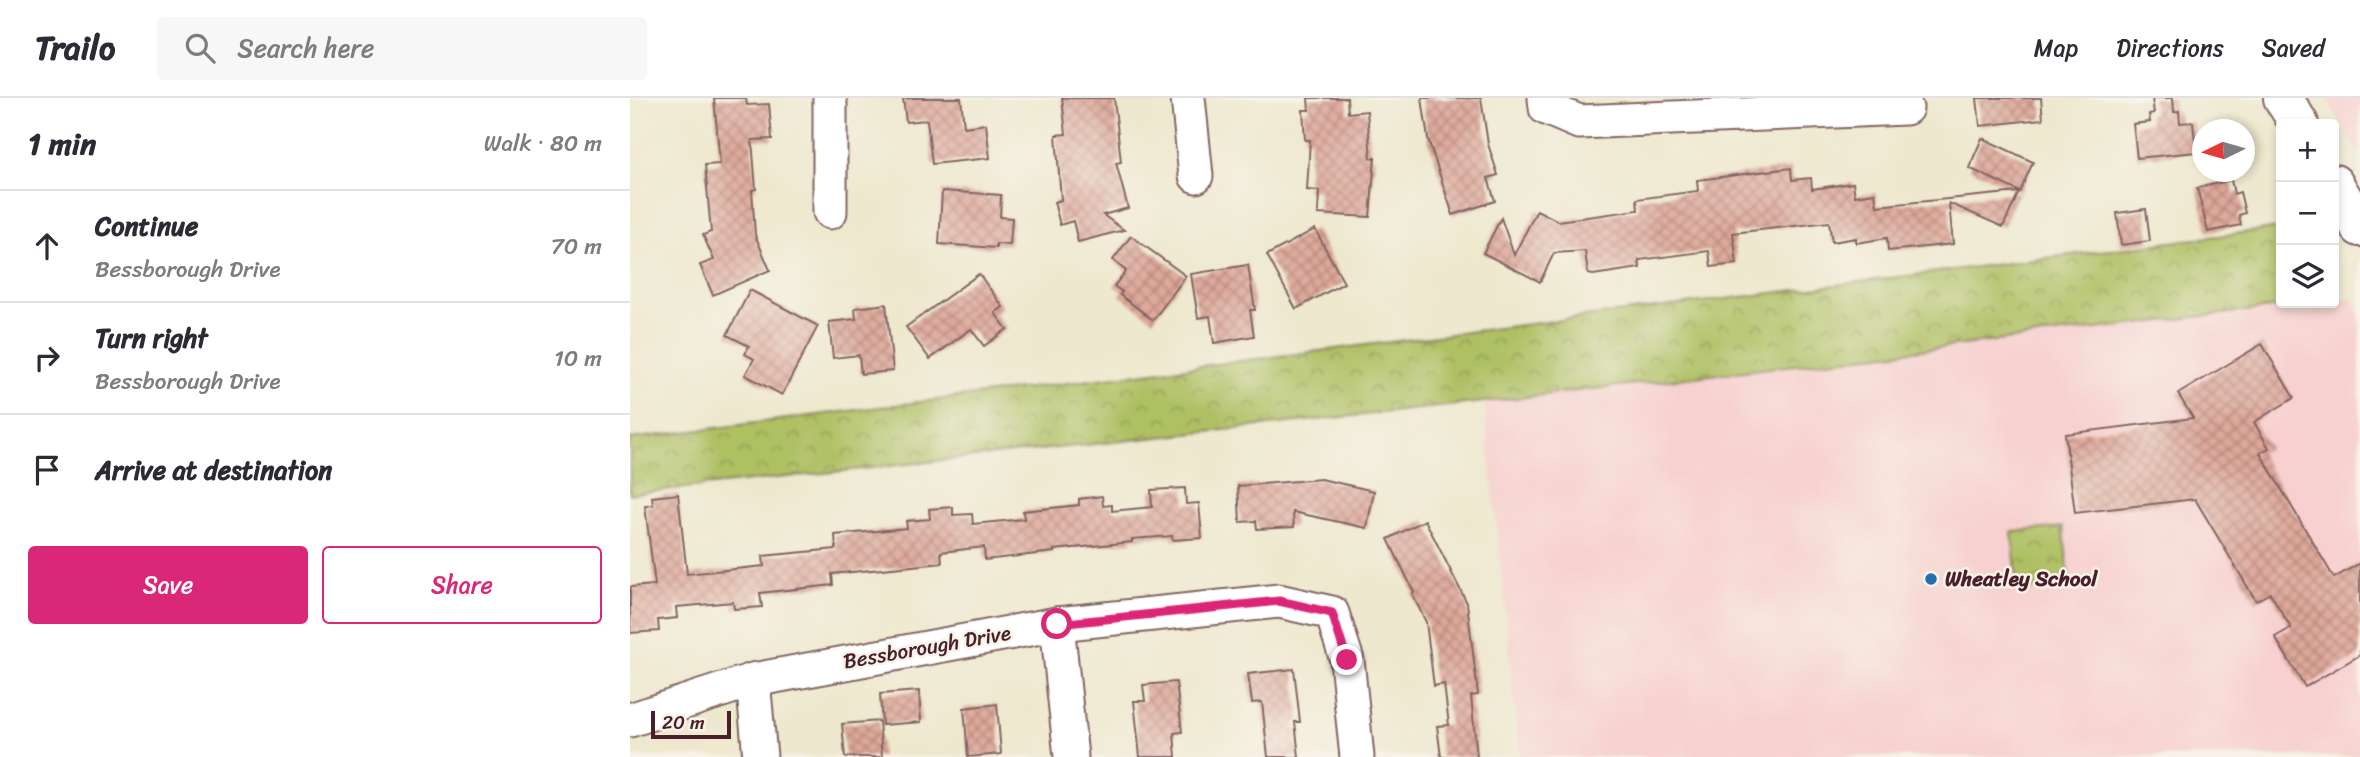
<!DOCTYPE html>
<meta charset="utf-8">
<style>
body{margin:0;font-family:Sriracha,sans-serif;background:#f7f7f7;color:#2b2b33}
.controls{position:absolute;right:21px;top:21px;display:grid;overflow:hidden;border-radius:7px;box-shadow:0 4px 10px #0003}
.controls button{width:63px;height:63px;display:grid;place-items:center;padding:0;border:0;border-bottom:2px solid #e1e1e2;background:#fff;color:#2b2b33;font:35px sans-serif}
.compass{position:absolute;left:1562px;top:21px;width:63px;height:63px;border-radius:50%;background:#fff;box-shadow:0 4px 10px #0003;rotate:265deg}
.scale{position:absolute;left:21px;bottom:18px;width:80px;box-sizing:border-box;padding-left:7px;border:4px solid #4a1f2b;border-top:0;font-size:19px;line-height:24px;white-space:nowrap;color:#4a1f2b;-webkit-text-stroke:5px #f7f3e8;paint-order:stroke}
.stop{position:absolute;width:21px;height:21px;margin:-16px;border:5px solid #db2777;border-radius:50%;background:#fff}
.stop.end{background:#db2777;border-color:#fff;box-shadow:0 2px 7px #0008}
.list{margin:0;padding:0;list-style:none}
h2{display:flex;justify-content:space-between;align-items:center;height:91px;margin:0;padding:0 28px;font-size:30px}
h2 small{font-size:23px;font-weight:400;color:#7c7c81}
.list li{display:grid;grid-template-columns:46px 1fr auto;gap:21px;align-items:center;box-sizing:border-box;height:112px;padding:0 28px;border-top:2px solid #e1e1e2}
.list b{display:block;font-size:26px;white-space:nowrap}
.list p{margin:0;font-size:23px;white-space:nowrap;color:#7c7c81}
.list em{font-size:23px;font-style:normal;color:#7c7c81}
.actions{display:flex;gap:14px;padding:21px 28px}
.actions a{flex:1;padding:16px 0;border:2px solid #db2777;border-radius:7px;text-align:center;font-size:24px;color:#db2777}
.actions .main{background:#db2777;color:#fff}
.icon{flex:none;width:38px;height:38px;fill:none;stroke:currentColor;stroke-width:2;stroke-linecap:round;stroke-linejoin:round}
.map{position:relative;flex:none;width:1730px;height:659px;overflow:hidden}
header{display:flex;align-items:center;gap:42px;box-sizing:border-box;height:98px;padding:0 35px;background:#fff;border-bottom:2px solid #e1e1e2}
header strong{font-size:33px}
nav{display:flex;gap:38px;margin-inline-start:auto;font-size:24px}
.search{width:490px;height:63px;background:#f7f7f7;display:flex;align-items:center;gap:18px;box-sizing:border-box;padding:0 24px;border-radius:7px;color:#7c7c81;font-size:26px}
main{display:flex}
aside{flex:1;background:#fff}
.map>svg:first-child{display:block}
</style>
<header>
<strong>Trailo</strong>
<div class="search"><svg class="icon" aria-label="search" viewBox="0 0 24 24"><circle cx="10" cy="10" r="6"/><path d="M15 15l6 6"/></svg>Search here</div>
<nav><a>Map</a><a>Directions</a><a>Saved</a></nav>
</header>
<main>
<aside>
<h2>1 min<small>Walk · 80 m</small></h2>
<ul class="list">
<li><svg class="icon" aria-label="ahead" viewBox="0 0 24 24"><path d="M12 20V5M6 11l6-6 6 6"/></svg><div><b>Continue</b><p>Bessborough Drive</p></div><em>70 m</em></li>
<li><svg class="icon" aria-label="right" viewBox="0 0 24 24"><path d="M7 20v-9h11M14 6l5 5-5 5"/></svg><div><b>Turn right</b><p>Bessborough Drive</p></div><em>10 m</em></li>
<li><svg class="icon" aria-label="arrive" viewBox="0 0 24 24"><path d="M6 21V4h12l-3 4 3 4H6"/></svg><div><b>Arrive at destination</b></div></li>
</ul>
<div class="actions"><a class="main">Save</a><a>Share</a></div>
</aside>
<div class="map">
<svg width="1730" height="659" viewBox="0 0 1730 659">
<defs>
<pattern id="park-crowns" width="20" height="18" patternUnits="userSpaceOnUse" patternTransform="scale(1.75)"><rect width="20" height="18" fill="#afc063"/><path d="M2 6a3 3 0 1 1 6 0M12 15a3 3 0 1 1 6 0" fill="none" stroke="#909b52"/></pattern>
<pattern id="building-cross-hatch" width="8" height="8" patternUnits="userSpaceOnUse" patternTransform="scale(1.75)"><rect width="8" height="8" fill="#dea89a"/><path d="M0 0l8 8M0 8l8-8" fill="none" stroke="#b6887e"/></pattern>
</defs>
<rect width="100%" height="100%" fill="#f7f3e8"/>
<filter id="ink" filterUnits="userSpaceOnUse"><feTurbulence type="fractalNoise" baseFrequency=".0143" numOctaves="2"/><feDisplacementMap in="SourceGraphic" scale="14" xChannelSelector="R" yChannelSelector="G"/><feConvolveMatrix kernelMatrix="1 2 1 2 8 2 1 2 1" color-interpolation-filters="sRGB"/></filter>
<filter id="wash" filterUnits="userSpaceOnUse"><feTurbulence type="fractalNoise" baseFrequency=".00686" numOctaves="4" result="noise"/><feDisplacementMap in="SourceGraphic" scale="28" xChannelSelector="R" yChannelSelector="G"/><feGaussianBlur stdDeviation="1.57" result="paint"/><feColorMatrix in="noise" values="0 0 0 0 0 0 0 0 0 0 0 0 0 0 0 0 0 1.4 0 .05"/><feComposite in="paint" operator="in"/></filter>
<g filter="url(#wash)">
<rect width="100%" height="100%" fill="#eee8ce"/>
<g fill="#f7d0cf">
<path d="M 1696,0 L 1730,0 L 1730,58 Z"/>
<path d="M 1721,200 L 1730,216 L 1730,658 L 890,659 L 854,304 L 1684,205 L 1704,205 L 1704,202 Z"/>
</g>
<g fill="url(#park-crowns)" stroke="#7c7047" stroke-width="2">
<path d="M 1651,130 L 1651,205 L 1684,205 L 854,304 L 0,396 L 0,341 Z"/>
<path d="M 1433,429 L 1440,487 L 1388,493 L 1382,434 Z"/>
</g>
<g id="blocks">
<g fill="url(#building-cross-hatch)">
<path d="M 84,0 L 116,0 L 117,7 L 139,6 L 142,41 L 122,42 L 126,91 L 122,92 L 125,137 L 140,172 L 83,197 L 70,167 L 84,162 L 73,137 L 81,134 L 75,67 L 90,66 Z"/>
<path d="M 273,0 L 331,0 L 334,29 L 356,26 L 360,60 L 302,66 L 297,22 L 276,24 Z"/>
<path d="M 432,0 L 484,0 L 491,64 L 486,65 L 498,110 L 473,117 L 494,132 L 448,144 L 443,123 L 430,127 L 424,104 L 431,102 L 426,37 L 436,36 Z"/>
<path d="M 678,0 L 717,0 L 718,15 L 737,13 L 741,60 L 745,60 L 740,119 L 688,116 L 689,93 L 677,92 L 680,42 L 675,42 L 673,12 L 679,12 Z"/>
<path d="M 792,0 L 851,0 L 858,46 L 868,77 L 858,80 L 865,103 L 823,117 L 798,41 Z"/>
<path d="M 1347,0 L 1411,0 L 1413,21 L 1350,28 Z"/>
<path d="M 1522,0 L 1543,0 L 1544,14 L 1549,13 L 1550,25 L 1563,24 L 1566,54 L 1507,60 L 1503,26 L 1520,24 L 1519,16 L 1524,15 Z"/>
<path d="M 1352,40 L 1403,64 L 1390,94 L 1339,70 Z"/>
<path d="M 1161,70 L 1162,82 L 1181,80 L 1182,91 L 1223,85 L 1225,98 L 1245,95 L 1247,108 L 1389,94 L 1373,129 L 1319,105 L 1323,146 L 1258,153 L 1257,140 L 1226,145 L 1226,140 L 1202,144 L 1199,124 L 1103,135 L 1107,166 L 1081,169 L 1079,153 L 1009,162 L 1010,170 L 963,177 L 958,176 L 955,153 L 924,155 L 910,184 L 853,155 L 871,120 L 884,157 L 907,112 L 928,123 L 1008,112 L 1007,101 L 1068,93 L 1067,82 Z"/>
<path d="M 1601,82 L 1604,96 L 1610,94 L 1615,115 L 1609,117 L 1611,127 L 1578,134 L 1567,90 Z"/>
<path d="M 312,93 L 371,97 L 370,119 L 382,120 L 380,147 L 366,146 L 366,150 L 309,146 Z"/>
<path d="M 1516,111 L 1520,143 L 1491,147 L 1487,115 Z"/>
<path d="M 685,131 L 714,185 L 666,211 L 637,157 Z"/>
<path d="M 501,138 L 556,178 L 523,222 L 490,197 L 492,194 L 484,188 L 496,173 L 483,162 Z"/>
<path d="M 618,167 L 625,212 L 620,212 L 624,238 L 584,245 L 580,218 L 568,220 L 561,176 Z"/>
<path d="M 349,176 L 373,209 L 365,215 L 377,231 L 354,248 L 341,231 L 300,261 L 276,229 Z"/>
<path d="M 120,192 L 188,228 L 152,297 L 115,277 L 124,261 L 115,256 L 119,248 L 97,237 Z"/>
<path d="M 256,206 L 263,273 L 231,276 L 229,257 L 203,260 L 199,224 L 226,221 L 225,210 Z"/>
<path d="M 1632,246 L 1664,300 L 1624,324 L 1639,350 L 1630,355 L 1704,480 L 1730,465 L 1730,557 L 1675,589 L 1645,539 L 1661,530 L 1640,495 L 1626,503 L 1565,401 L 1445,415 L 1435,336 L 1563,320 L 1548,296 Z"/>
<path d="M 691,381 L 744,393 L 737,430 L 663,414 L 664,429 L 627,431 L 626,423 L 610,424 L 608,388 Z"/>
<path d="M 555,390 L 556,406 L 569,405 L 572,440 L 543,442 L 542,438 L 502,441 L 502,444 L 424,452 L 424,454 L 355,462 L 354,449 L 311,454 L 312,465 L 202,476 L 203,487 L 130,495 L 132,509 L 104,511 L 103,504 L 46,509 L 47,520 L 28,522 L 29,533 L 0,535 L 0,489 L 25,487 L 15,408 L 23,407 L 22,399 L 48,396 L 57,476 L 134,468 L 133,458 L 206,451 L 205,437 L 277,430 L 276,423 L 300,421 L 299,411 L 323,409 L 323,417 L 342,416 L 343,426 L 394,421 L 393,413 L 449,407 L 449,401 L 472,398 L 473,408 L 482,407 L 482,413 L 522,409 L 521,392 Z"/>
<path d="M 795,422 L 837,505 L 848,597 L 841,598 L 847,659 L 811,659 L 807,628 L 819,627 L 814,586 L 804,588 L 796,524 L 782,496 L 784,494 L 758,441 Z"/>
<path d="M 664,571 L 670,624 L 665,624 L 669,659 L 638,659 L 632,604 L 622,605 L 618,576 Z"/>
<path d="M 546,584 L 552,634 L 544,635 L 546,659 L 510,659 L 504,603 L 515,603 L 513,587 Z"/>
<path d="M 289,593 L 291,624 L 252,627 L 250,596 Z"/>
<path d="M 367,606 L 371,656 L 338,659 L 334,610 Z"/>
<path d="M 249,623 L 252,659 L 215,659 L 212,626 Z"/>
</g>
</g>
</g>
<g filter="url(#ink)">
<use href="#blocks" fill-opacity="0" stroke="#836564" stroke-width="2"/>
<g fill="none" stroke-linecap="round" stroke-linejoin="round">
<g stroke="#836564" stroke-width="37">
<g id="minor">
<path d="M 200,0 L 200,114"/>
<path d="M 558,0 L 566,78"/>
<path d="M 915,0 L 916,10 L 949,24 L 1276,10"/>
<path d="M 427,526 L 441,659"/>
<path d="M 123,582 L 130,659"/>
<path d="M 0,622 L 123,582 L 427,526 L 649,503 L 702,515 L 717,562 L 727,659"/>
</g>
</g>
<g stroke="#836564" stroke-width="42">
<g id="major">
<path d="M 1653,0 L 1669,26"/>
<path d="M 1704,86 L 1730,129"/>
</g>
</g>
<use href="#minor" stroke="#fff" stroke-width="33"/>
<use href="#major" stroke="#fff" stroke-width="38"/>
</g>
</g>
<g fill="none" stroke-linecap="round" stroke-linejoin="round" filter="url(#ink)">
<path stroke="#db2777" stroke-width="9" d="M 427,526 L 649,503 L 702,515 L 717,562"/>
</g>
<circle fill="#1f6fb2" stroke="#f7f3e8" stroke-width="2.5" cx="1301" cy="481" r="7"/>
<g text-anchor="middle" dominant-baseline="central" stroke-width="5" stroke-linejoin="round" paint-order="stroke">
<g font-size="21" font-weight="bold" fill="#4a1f2b" stroke="#f7f3e8" text-anchor="start">
<text x="1315" y="481">Wheatley School</text>
</g>
<g font-size="21" fill="#4a1f2b" stroke="#f7f3e8">
<text transform="translate(297 549) rotate(-10)">Bessborough Drive</text>
</g>
</g>
</svg>
<div class="controls">
<button>+</button>
<button>−</button>
<button><svg class="icon" aria-label="layers" viewBox="0 0 24 24"><path d="M12 4l9 5-9 5-9-5zM3 14l9 5 9-5"/></svg></button>
</div>
<svg class="compass" viewBox="-18 -18 36 36"><path d="M0-13l5 13h-10z" fill="#e53935"/><path d="M0 13l5-13h-10z" fill="#7c7c81"/></svg>
<div class="scale">20 m</div>
<div class="stop" style="left:427px;top:526px"></div>
<div class="stop end" style="left:717px;top:562px"></div>
</div>
</main>
